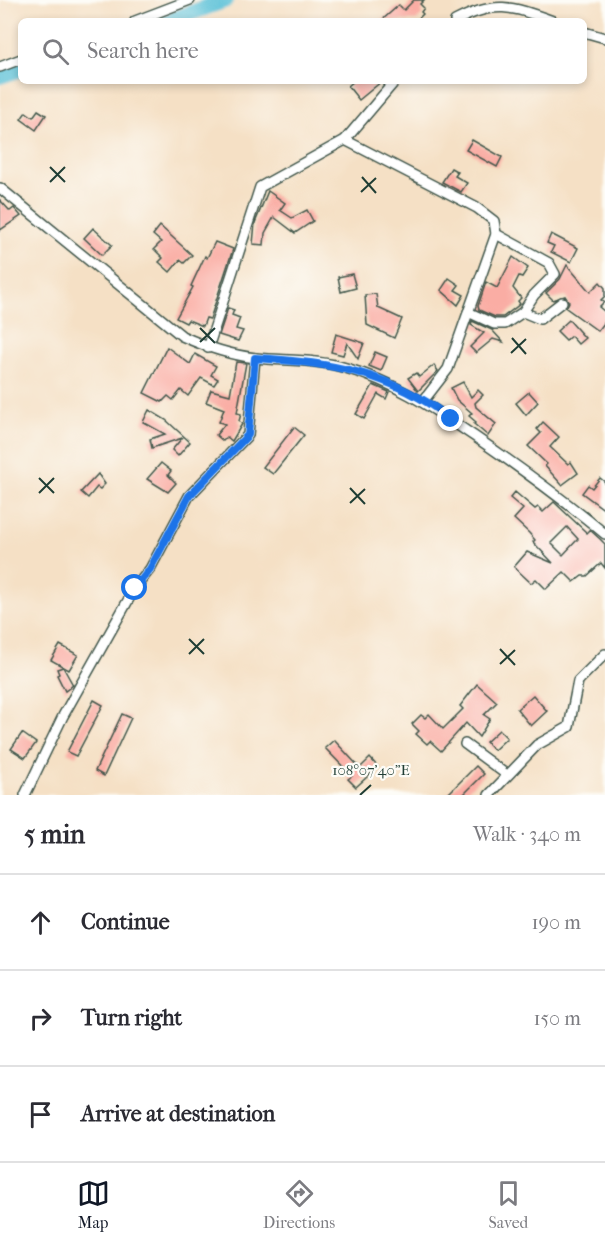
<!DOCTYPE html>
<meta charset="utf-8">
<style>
body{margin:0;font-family:"IM FELL French Canon",serif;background:#f7f7f7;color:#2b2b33}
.stop{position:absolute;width:18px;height:18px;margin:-14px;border:4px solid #1a73e8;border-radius:50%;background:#fff}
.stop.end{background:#1a73e8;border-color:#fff;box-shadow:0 2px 6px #0008}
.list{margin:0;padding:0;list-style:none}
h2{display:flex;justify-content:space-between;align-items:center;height:78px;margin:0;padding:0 24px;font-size:26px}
h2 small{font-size:20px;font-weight:400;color:#7c7c81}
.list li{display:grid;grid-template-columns:39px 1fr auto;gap:18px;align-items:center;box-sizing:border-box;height:96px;padding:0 24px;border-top:2px solid #e1e1e2}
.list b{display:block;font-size:22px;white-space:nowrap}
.list em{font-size:20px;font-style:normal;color:#7c7c81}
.icon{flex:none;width:33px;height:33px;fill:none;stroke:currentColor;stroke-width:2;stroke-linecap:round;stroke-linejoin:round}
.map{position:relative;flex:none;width:605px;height:795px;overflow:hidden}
.search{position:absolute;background:#fff;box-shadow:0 3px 9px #0003;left:18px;right:18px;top:18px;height:66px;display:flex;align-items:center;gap:15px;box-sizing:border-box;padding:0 21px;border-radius:9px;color:#7c7c81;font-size:22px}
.sheet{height:366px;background:#fff}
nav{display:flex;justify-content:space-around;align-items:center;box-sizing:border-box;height:84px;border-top:2px solid #e1e1e2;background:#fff;font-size:16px;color:#7c7c81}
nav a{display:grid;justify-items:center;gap:3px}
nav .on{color:#111827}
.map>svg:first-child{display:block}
</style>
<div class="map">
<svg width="605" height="795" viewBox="0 0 605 795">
<rect width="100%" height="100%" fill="#fdfcf7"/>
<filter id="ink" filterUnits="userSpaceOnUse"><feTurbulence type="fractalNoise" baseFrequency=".0167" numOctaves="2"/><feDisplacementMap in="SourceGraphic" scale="12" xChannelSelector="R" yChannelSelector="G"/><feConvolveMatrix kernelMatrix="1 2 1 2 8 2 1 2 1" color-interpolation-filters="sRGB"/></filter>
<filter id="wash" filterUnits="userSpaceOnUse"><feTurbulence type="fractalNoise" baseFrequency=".008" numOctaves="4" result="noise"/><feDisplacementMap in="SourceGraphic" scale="24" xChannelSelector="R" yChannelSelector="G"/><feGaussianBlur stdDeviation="1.35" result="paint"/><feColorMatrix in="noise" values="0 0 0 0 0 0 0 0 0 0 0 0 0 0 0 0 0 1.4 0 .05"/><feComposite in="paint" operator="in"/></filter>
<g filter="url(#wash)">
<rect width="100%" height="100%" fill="#f5e0c5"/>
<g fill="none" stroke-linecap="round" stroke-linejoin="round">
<g stroke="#59c0d7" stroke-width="16">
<path d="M 169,21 L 226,0"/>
<path d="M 0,76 L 21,69"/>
</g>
</g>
<g id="blocks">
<g fill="#faada4" fill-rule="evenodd">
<path d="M 414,0 L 424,0 L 420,4 L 424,8 L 421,12 L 423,14 L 416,21 L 381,21 L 399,5 L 404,10 Z"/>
<path d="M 354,81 L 382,81 L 359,100 L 348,86 Z"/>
<path d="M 38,110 L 46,115 L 36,130 L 21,119 L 26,112 L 33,117 Z"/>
<path d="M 472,140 L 502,157 L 497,167 L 466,150 Z"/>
<path d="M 451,168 L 458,172 L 455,176 L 467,183 L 461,192 L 442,182 Z"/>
<path d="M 268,191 L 285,203 L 280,210 L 292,218 L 307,210 L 313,221 L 295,233 L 274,217 L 265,233 L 264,245 L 253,244 L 255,223 Z"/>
<path d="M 0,200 L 10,211 L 14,208 L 21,216 L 0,230 Z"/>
<path d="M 160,226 L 192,255 L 184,263 L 180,260 L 170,272 L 159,262 L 163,258 L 154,249 L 161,242 L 153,235 Z"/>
<path d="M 93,228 L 112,245 L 102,255 L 84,238 Z"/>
<path d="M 551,234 L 578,248 L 571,262 L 551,252 L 554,246 L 547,243 Z"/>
<path d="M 215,242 L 233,249 L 210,319 L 206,318 L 203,326 L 188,320 L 186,323 L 176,318 L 193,287 L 191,286 L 205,256 L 207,258 Z"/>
<path d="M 513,257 L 528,268 L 522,277 L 519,276 L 513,288 L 521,298 L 518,301 L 520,304 L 503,317 L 495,317 L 479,310 L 478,306 L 486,282 L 497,288 Z"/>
<path d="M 567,265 L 590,292 L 600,282 L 605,288 L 605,296 L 601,300 L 604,302 L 599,307 L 605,312 L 605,322 L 598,331 L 566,308 L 569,302 L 565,296 L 553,300 L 546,293 L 560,279 Z"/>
<path d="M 352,274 L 356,288 L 341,292 L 338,277 Z"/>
<path d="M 449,278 L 459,285 L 455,290 L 464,295 L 458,305 L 441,290 Z"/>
<path d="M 376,294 L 378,308 L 402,319 L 394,338 L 367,325 L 365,295 Z"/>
<path d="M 228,308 L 234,310 L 232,315 L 240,318 L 236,329 L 243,331 L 238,341 L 219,335 Z"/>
<path d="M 569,320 L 585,338 L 578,344 L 571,336 L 566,340 L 557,331 Z"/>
<path d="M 472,321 L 492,330 L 503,342 L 493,339 L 476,353 L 470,347 L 484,333 L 471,325 Z"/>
<path d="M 336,334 L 364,343 L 358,359 L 347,343 L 343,355 L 331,352 Z"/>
<path d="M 167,347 L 190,364 L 195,354 L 216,366 L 211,375 L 218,379 L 214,385 L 201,378 L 188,396 L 181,390 L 173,400 L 168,396 L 162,402 L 144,393 Z"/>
<path d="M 375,352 L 387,357 L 381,371 L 369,366 Z"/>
<path d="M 236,362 L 246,363 L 237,413 L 241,414 L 239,421 L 242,424 L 232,441 L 227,437 L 223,441 L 216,435 L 225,424 L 219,422 L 224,409 L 206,402 L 211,390 L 230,395 Z"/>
<path d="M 434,365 L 438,371 L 418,391 L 408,378 L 416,373 L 419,377 Z"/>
<path d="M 463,382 L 471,397 L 478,390 L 483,395 L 475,403 L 476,407 L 496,424 L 488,436 L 474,424 L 476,422 L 469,416 L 472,413 L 457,400 L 451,388 Z"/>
<path d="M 373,385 L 389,392 L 386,399 L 378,394 L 364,419 L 356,414 Z"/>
<path d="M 529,392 L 538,402 L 526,415 L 516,403 Z"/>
<path d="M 149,410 L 166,420 L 190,442 L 178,456 L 172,450 L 182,438 L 152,448 L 150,439 L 165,434 L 143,422 Z"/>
<path d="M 543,422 L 559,437 L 550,447 L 568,464 L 571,462 L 578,473 L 562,485 L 545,466 L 547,464 L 528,446 L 541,433 L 537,429 Z"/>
<path d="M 294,427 L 304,435 L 273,474 L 263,467 Z"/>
<path d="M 161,463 L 171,471 L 168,475 L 176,483 L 168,492 L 147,479 Z"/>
<path d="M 98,474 L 105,484 L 100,489 L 97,487 L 88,498 L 81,492 Z"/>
<path d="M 600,478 L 605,482 L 605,510 L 582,493 L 588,485 L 592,488 Z"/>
<path d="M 515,492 L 535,509 L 538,507 L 543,512 L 554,502 L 587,533 L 590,530 L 600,539 L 605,544 L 605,568 L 601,563 L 587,576 L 582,576 L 574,582 L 564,572 L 546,589 L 536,579 L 531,583 L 514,567 L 527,552 L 553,563 L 533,542 L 535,540 L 529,533 L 514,519 L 523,509 L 510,498 ZM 567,527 L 578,539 L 563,555 L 551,543 Z"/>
<path d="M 60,645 L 78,655 L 69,670 L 51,660 Z"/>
<path d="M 63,667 L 73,685 L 65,691 L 57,675 L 59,674 L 57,669 Z"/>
<path d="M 477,684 L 497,702 L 484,715 L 490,719 L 479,737 L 466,723 L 441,751 L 430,741 L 427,744 L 416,734 L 419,731 L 412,724 L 421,715 L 425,718 L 429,714 L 443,729 L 463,709 L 460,706 Z"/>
<path d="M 533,695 L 547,711 L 531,726 L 517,709 Z"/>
<path d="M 94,700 L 103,705 L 76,756 L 67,752 Z"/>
<path d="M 122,714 L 131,718 L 104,776 L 95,771 Z"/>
<path d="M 499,730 L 507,738 L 494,750 L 486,742 Z"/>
<path d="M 22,733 L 36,743 L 25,758 L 11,749 Z"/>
<path d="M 334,740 L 360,768 L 370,758 L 378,767 L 356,787 L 348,779 L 352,776 L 325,748 Z"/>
<path d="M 476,766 L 484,774 L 463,795 L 447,795 Z"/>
</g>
</g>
</g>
<g filter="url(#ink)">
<use href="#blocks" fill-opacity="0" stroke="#3f554a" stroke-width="1.5"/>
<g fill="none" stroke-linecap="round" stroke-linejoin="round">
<g stroke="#3f554a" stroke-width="12">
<g id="minor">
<path d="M 135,21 L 190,0"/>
<path d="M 455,21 C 495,0 511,6 553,21"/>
<path d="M 584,32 L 605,38"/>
<path d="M 0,67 L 21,59"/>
<path d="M 345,140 L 477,208 L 494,221 L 496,234 L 448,369 L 424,400"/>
<path d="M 0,188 L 182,336 C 206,347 230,355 256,358 C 286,361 317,359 346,368 C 397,383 431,407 474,436 C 519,467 563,499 605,534"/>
<path d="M 468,312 L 494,324 L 505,324 L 523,312 L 534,295 L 555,274 L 549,263 L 496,234"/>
<path d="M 523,312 L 540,319 L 562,302"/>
<path d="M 208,348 L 260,187 L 345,140 L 395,81"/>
<path d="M 465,744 L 507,775"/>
<path d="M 25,795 L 63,716 L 135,588 L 150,569 L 189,496 L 248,435 L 255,358"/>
<path d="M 489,795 L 537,745 L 569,727 L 578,681 L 605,654"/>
</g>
</g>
<use href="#minor" stroke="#fff" stroke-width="9"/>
</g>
</g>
<g fill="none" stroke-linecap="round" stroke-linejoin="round" filter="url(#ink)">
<path stroke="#1a73e8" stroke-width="8" d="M 135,588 L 150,569 L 189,496 L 248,435 L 255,358 C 328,362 391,372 451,419"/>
</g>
<path fill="none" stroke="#1f3d34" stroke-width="2" d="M 50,167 L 65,182M 362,177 L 376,193M 50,182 L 65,167M 361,192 L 376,178M 200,328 L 215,343M 512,338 L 526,354M 200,342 L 215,328M 511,353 L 526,339M 39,478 L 54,493M 350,488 L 365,504M 39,493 L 54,478M 350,503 L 365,489M 189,639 L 204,654M 500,649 L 515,665M 189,654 L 204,639M 500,664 L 515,650M 360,795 L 371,785"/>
<g font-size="15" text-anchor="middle" fill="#1f3d34" stroke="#fdfcf7" stroke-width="4.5" stroke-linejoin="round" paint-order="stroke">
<text x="371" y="775">108°07'40"E</text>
</g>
</svg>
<div class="stop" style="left:135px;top:588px"></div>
<div class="stop end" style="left:451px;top:419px"></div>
<div class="search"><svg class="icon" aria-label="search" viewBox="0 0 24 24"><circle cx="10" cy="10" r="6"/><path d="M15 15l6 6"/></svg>Search here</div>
</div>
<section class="sheet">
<h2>5 min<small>Walk · 340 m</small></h2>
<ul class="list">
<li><svg class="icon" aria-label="ahead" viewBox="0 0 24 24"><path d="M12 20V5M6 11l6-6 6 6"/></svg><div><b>Continue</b></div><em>190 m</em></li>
<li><svg class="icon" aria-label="right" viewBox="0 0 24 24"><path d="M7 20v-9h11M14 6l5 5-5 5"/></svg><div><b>Turn right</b></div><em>150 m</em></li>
<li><svg class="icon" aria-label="arrive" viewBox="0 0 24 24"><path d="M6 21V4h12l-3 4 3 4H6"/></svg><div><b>Arrive at destination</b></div></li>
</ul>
</section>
<nav>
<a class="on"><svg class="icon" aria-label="map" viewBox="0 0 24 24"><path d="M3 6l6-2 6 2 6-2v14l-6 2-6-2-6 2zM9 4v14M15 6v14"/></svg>Map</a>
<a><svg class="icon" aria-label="directions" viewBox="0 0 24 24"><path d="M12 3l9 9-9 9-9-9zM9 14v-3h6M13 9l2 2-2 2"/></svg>Directions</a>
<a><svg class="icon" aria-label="saved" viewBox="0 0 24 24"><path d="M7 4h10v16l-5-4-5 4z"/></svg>Saved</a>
</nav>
